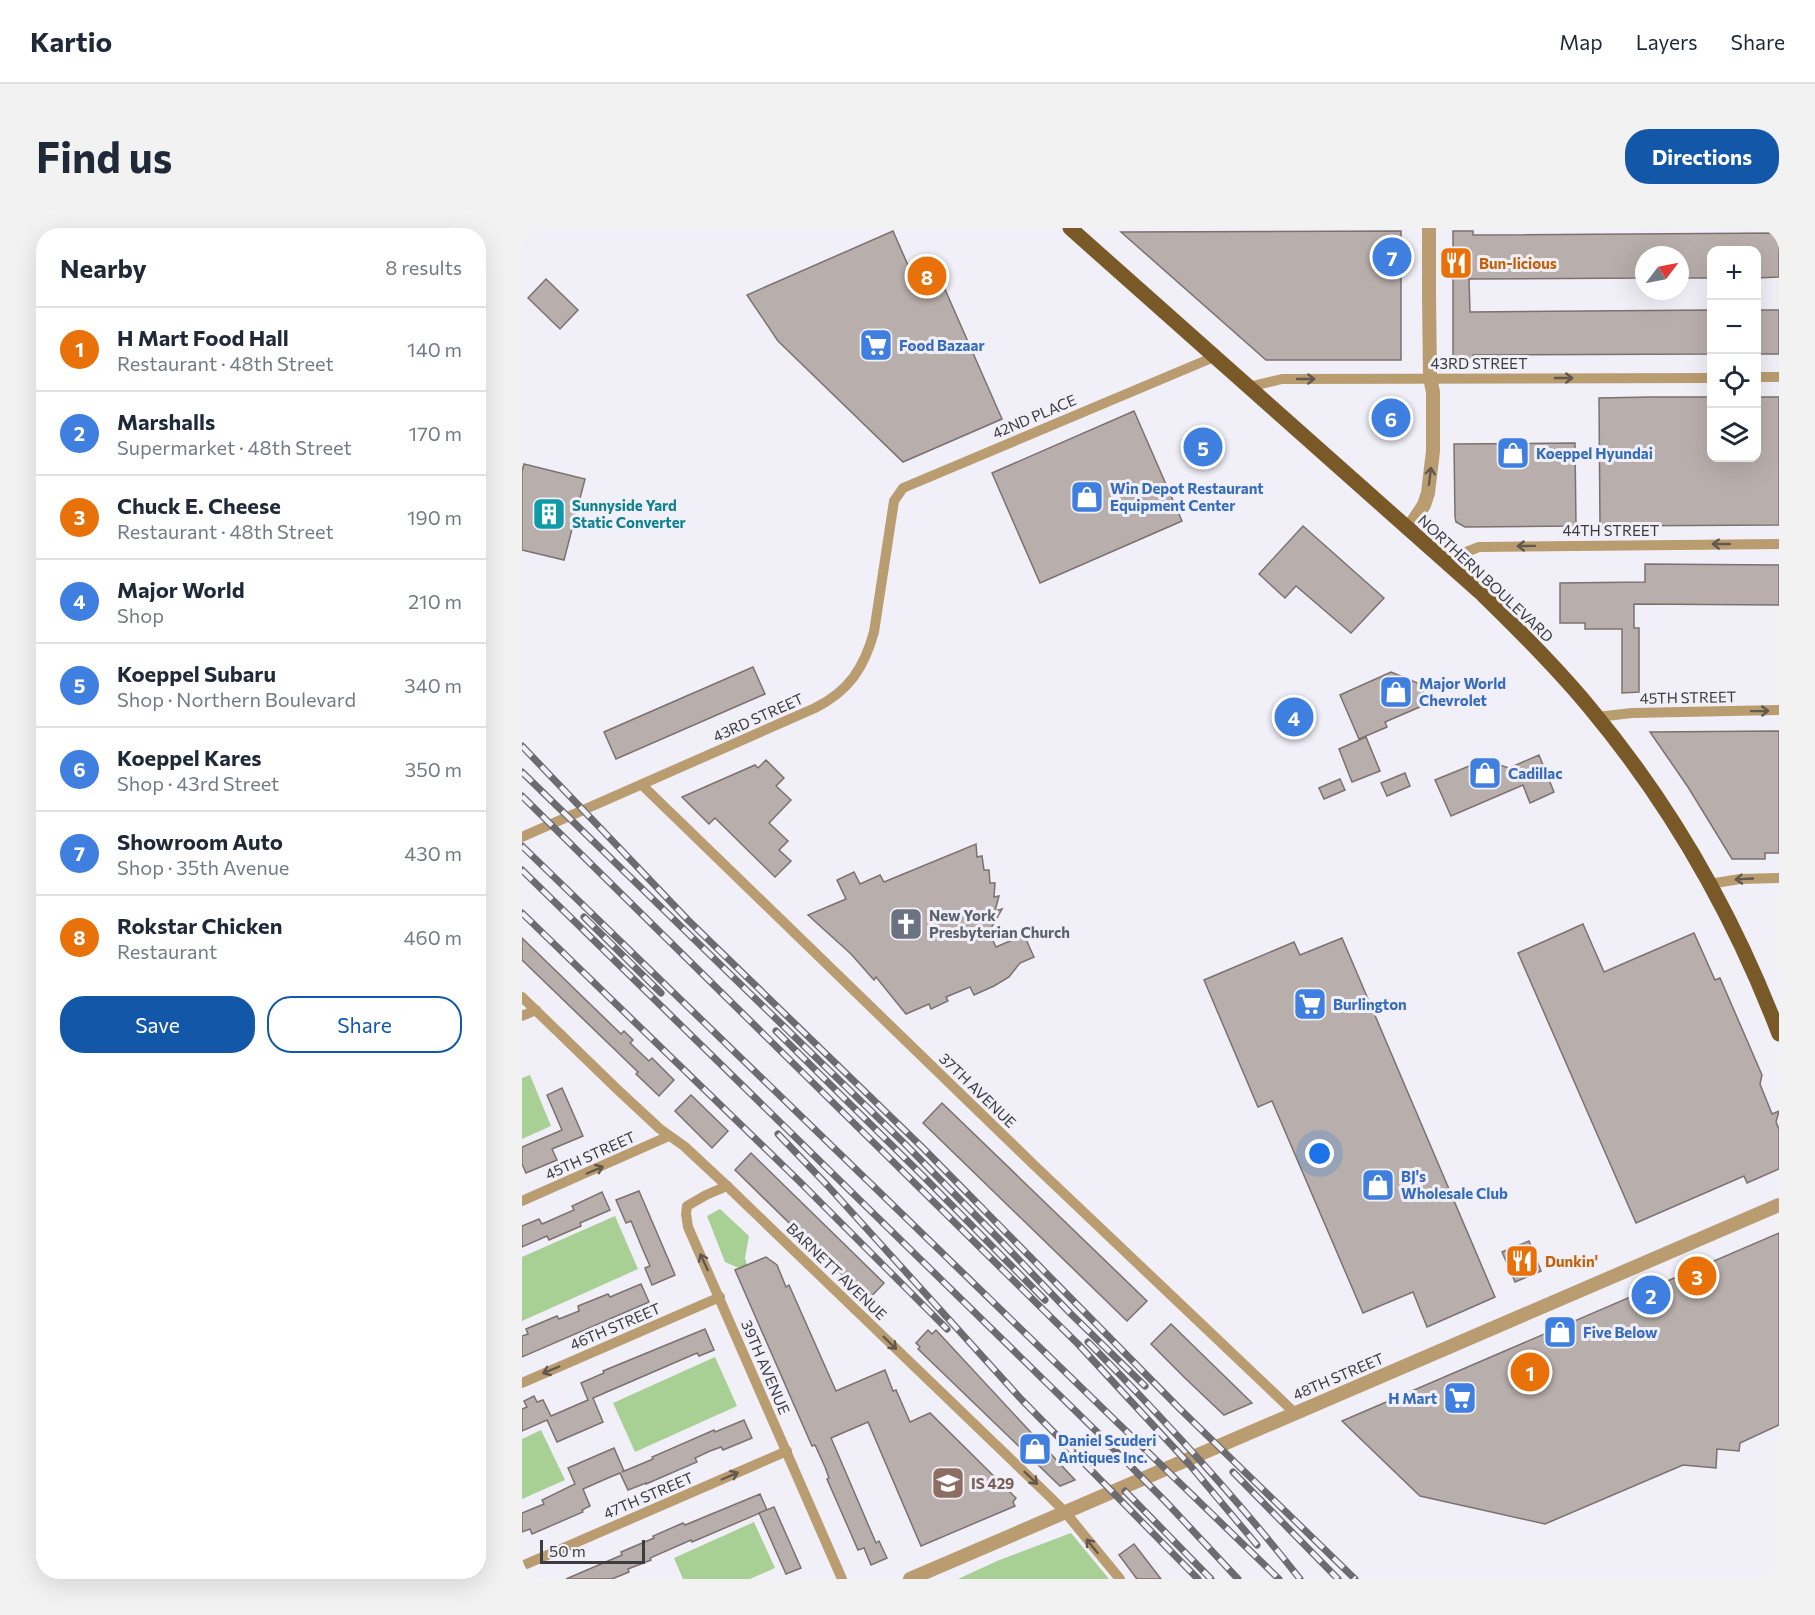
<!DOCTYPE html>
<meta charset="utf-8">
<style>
body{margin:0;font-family:Commissioner,sans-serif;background:#f2f2f3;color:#1f2937}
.controls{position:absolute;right:18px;top:18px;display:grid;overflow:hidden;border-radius:12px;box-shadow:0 6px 24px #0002}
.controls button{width:54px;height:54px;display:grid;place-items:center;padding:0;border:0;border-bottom:2px solid #e0e1e3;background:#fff;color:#1f2937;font:30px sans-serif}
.compass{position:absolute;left:1113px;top:18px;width:54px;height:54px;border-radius:50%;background:#fff;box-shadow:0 6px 24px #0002;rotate:58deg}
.scale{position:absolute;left:18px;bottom:15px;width:105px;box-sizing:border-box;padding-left:6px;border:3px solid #3c3b3f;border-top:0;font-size:16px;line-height:21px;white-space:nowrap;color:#3c3b3f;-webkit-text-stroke:4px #f1eff8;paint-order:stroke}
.you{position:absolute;left:798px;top:926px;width:21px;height:21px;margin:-15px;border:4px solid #fff;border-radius:50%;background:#1a73e8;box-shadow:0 0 0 9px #1a73e833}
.badge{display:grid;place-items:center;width:39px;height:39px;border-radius:50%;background:#1358a8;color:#fff;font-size:20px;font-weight:700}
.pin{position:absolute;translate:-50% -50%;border:3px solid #fff;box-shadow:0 2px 6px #0006}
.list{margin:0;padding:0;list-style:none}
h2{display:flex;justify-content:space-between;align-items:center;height:78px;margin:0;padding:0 24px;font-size:26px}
h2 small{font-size:20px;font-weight:400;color:#747a83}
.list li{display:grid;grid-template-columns:39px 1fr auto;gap:18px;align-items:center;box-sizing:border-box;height:84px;padding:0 24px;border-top:2px solid #e0e1e3}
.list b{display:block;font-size:22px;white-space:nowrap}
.list p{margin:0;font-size:20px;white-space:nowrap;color:#747a83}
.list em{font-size:20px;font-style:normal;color:#747a83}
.actions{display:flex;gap:12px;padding:18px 24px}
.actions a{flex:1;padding:14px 0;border:2px solid #1358a8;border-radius:24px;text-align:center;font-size:21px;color:#1358a8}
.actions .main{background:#1358a8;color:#fff}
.icon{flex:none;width:33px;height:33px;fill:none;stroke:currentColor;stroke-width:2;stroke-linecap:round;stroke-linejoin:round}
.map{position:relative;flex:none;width:1257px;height:1351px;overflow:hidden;border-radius:24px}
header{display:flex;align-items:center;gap:36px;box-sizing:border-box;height:84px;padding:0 30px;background:#fff;border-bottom:2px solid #e0e1e3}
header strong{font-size:28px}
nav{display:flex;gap:33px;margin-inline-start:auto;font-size:21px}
.intro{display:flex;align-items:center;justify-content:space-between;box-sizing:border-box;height:144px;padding:0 36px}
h1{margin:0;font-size:42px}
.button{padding:15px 27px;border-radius:24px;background:#1358a8;color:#fff;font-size:21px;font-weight:700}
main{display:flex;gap:36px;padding:0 36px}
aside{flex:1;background:#fff;border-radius:24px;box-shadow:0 6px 24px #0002}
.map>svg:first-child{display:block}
</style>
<header>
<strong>Kartio</strong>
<nav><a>Map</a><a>Layers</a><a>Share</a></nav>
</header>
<div class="intro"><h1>Find us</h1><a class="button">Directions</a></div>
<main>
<aside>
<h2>Nearby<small>8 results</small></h2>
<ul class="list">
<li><span class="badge" style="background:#e8710a">1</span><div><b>H Mart Food Hall</b><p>Restaurant · 48th Street</p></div><em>140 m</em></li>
<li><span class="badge" style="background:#3f7fe0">2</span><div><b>Marshalls</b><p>Supermarket · 48th Street</p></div><em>170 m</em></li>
<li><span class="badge" style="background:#e8710a">3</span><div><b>Chuck E. Cheese</b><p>Restaurant · 48th Street</p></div><em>190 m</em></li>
<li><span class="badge" style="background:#3f7fe0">4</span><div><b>Major World</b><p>Shop</p></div><em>210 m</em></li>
<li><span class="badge" style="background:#3f7fe0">5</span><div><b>Koeppel Subaru</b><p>Shop · Northern Boulevard</p></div><em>340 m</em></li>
<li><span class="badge" style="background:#3f7fe0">6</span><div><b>Koeppel Kares</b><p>Shop · 43rd Street</p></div><em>350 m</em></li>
<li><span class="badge" style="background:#3f7fe0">7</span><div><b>Showroom Auto</b><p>Shop · 35th Avenue</p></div><em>430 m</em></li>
<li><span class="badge" style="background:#e8710a">8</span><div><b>Rokstar Chicken</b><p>Restaurant</p></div><em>460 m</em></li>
</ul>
<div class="actions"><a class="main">Save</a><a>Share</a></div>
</aside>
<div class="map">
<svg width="1257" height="1351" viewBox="0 0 1257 1351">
<rect width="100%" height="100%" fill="#f1eff8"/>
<g fill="#a8d095">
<path d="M 8,847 L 29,898 L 0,911 L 0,850 Z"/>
<path d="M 198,981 L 227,1008 L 223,1030 L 225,1037 L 217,1040 L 203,1034 L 185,988 Z"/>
<path d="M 93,988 L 116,1041 L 0,1093 L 0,1029 Z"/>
<path d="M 193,1129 L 215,1178 L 113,1224 L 91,1175 Z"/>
<path d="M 19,1202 L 43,1252 L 0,1271 L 0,1211 Z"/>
<path d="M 232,1294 L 253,1340 L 228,1351 L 161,1351 L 152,1330 Z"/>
<path d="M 549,1305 L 587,1351 L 436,1351 L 475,1333 Z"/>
</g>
<g fill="#b8aeab" stroke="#7b726f" stroke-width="1.5">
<path d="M 371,3 L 392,51 L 414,41 L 480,191 L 381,234 L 256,113 L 225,67 Z"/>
<path d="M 879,3 L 879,132 L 744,132 L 599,4 Z"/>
<path d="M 931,3 L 951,3 L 951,7 L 1257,5 L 1257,49 L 1234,50 L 1234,22 L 1190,22 L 1190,50 L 1158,50 L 1158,27 L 1122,27 L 1122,50 L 947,51 L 948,84 L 1190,82 L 1190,126 L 951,127 L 951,132 L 931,132 Z"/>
<path d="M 24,51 L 56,82 L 38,101 L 6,70 Z"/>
<rect x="1234" y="82" width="23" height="44"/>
<path d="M 1129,169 L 1186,169 L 1186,221 L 1190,221 L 1190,230 L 1234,230 L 1234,169 L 1257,169 L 1257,297 L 1078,298 L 1077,170 Z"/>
<path d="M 612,183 L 660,293 L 518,355 L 470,245 Z"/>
<path d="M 1053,215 L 1054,298 L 943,299 L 934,294 L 933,289 L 932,216 Z"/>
<path d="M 2,236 L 63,251 L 42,332 L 0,322 L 0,243 Z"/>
<path d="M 781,298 L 862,370 L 829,405 L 774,358 L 763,370 L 737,346 Z"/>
<path d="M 1123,336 L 1257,337 L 1257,377 L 1112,376 L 1112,400 L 1117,400 L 1117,464 L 1100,465 L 1100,401 L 1063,401 L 1063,395 L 1038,395 L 1038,355 L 1123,354 Z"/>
<path d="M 231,439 L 243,466 L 94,531 L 82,504 Z"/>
<path d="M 869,444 L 898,456 L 907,475 L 863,494 L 865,499 L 837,511 L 818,467 Z"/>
<path d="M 1257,503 L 1257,625 L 1243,625 L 1243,631 L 1210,631 L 1166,559 L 1128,504 Z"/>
<path d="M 844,509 L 858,543 L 830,554 L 817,521 Z"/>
<path d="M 1017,527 L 1032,564 L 1008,575 L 1001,557 L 929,588 L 913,552 L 962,532 L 987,540 Z"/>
<path d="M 244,532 L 262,550 L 254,558 L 269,572 L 247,595 L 266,613 L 257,622 L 269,633 L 253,649 L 193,590 L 187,596 L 160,569 L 233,537 L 236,540 Z"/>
<path d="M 883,545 L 888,558 L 865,568 L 859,555 Z"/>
<path d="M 818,551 L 823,562 L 802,571 L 797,560 Z"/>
<path d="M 454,616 L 455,629 L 460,628 L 462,642 L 467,642 L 468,655 L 473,655 L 472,669 L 477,668 L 473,683 L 480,681 L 467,704 L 474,719 L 502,707 L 512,729 L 498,735 L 487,749 L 472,758 L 452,767 L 448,759 L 424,769 L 426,773 L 409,781 L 407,776 L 384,786 L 354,749 L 352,752 L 329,726 L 286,687 L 324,671 L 315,652 L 332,644 L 338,656 L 358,647 L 362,654 Z"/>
<path d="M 1061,696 L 1082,744 L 1172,705 L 1193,752 L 1198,750 L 1240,847 L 1238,856 L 1250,886 L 1257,883 L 1254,894 L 1257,901 L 1257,941 L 1225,955 L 1222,948 L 1114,995 L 996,725 Z"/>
<path d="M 0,710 L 99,806 L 102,803 L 111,812 L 108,815 L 127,833 L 130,830 L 152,852 L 137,868 L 114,846 L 116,844 L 0,732 Z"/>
<path d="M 820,710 L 973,1069 L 905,1099 L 891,1064 L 841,1085 L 750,873 L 736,879 L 682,752 L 772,714 L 778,727 Z"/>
<path d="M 40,860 L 61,908 L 30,921 L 35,932 L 4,945 L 0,936 L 0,919 L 40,902 L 25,867 Z"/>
<path d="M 169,867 L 206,903 L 190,920 L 153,883 Z"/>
<path d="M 420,875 L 625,1073 L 605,1093 L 401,895 Z"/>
<path d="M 229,925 L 362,1055 L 346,1072 L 213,942 Z"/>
<path d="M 117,963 L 153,1047 L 130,1057 L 123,1040 L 128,1038 L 121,1022 L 109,993 L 104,995 L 94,972 Z"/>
<path d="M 80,964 L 88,982 L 58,995 L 59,998 L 27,1012 L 25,1008 L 0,1019 L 0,998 L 17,991 L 20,996 L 52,982 L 50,978 Z"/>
<path d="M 1257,1005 L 1257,1197 L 1218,1215 L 1217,1223 L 1195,1221 L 1194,1240 L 1161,1237 L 1023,1296 L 898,1268 L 820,1193 Z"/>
<path d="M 1007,1013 L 1019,1043 L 993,1054 L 980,1024 Z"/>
<path d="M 244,1029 L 255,1037 L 264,1059 L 267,1057 L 314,1163 L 363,1142 L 371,1163 L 374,1162 L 388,1194 L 408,1185 L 494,1270 L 491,1274 L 493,1278 L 399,1318 L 346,1194 L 309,1210 L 354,1315 L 357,1313 L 365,1330 L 349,1337 L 342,1320 L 336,1322 L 305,1251 L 307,1250 L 303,1239 L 293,1217 L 290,1218 L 213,1042 Z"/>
<path d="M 119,1056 L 127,1074 L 0,1129 L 0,1108 L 6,1106 L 4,1101 L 35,1088 L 37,1091 L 57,1083 L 56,1078 L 86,1066 L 88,1069 Z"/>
<path d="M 649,1096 L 730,1175 L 702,1187 L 664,1151 L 629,1116 Z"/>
<path d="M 183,1101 L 192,1122 L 177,1128 L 175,1125 L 71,1170 L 81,1194 L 35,1214 L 25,1192 L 0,1203 L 0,1181 L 5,1179 L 2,1173 L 12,1168 L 15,1174 L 21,1172 L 29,1188 L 66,1172 L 59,1155 L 82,1145 L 81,1143 Z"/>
<path d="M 406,1102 L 410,1106 L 414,1102 L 553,1252 L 538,1258 L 396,1121 L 398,1119 L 394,1115 Z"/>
<path d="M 222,1192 L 230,1210 L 201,1222 L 199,1219 L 188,1223 L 173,1230 L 175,1234 L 124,1256 L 124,1255 L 106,1262 L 98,1245 L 86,1250 L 61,1261 L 68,1278 L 60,1282 L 61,1284 L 10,1306 L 8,1301 L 0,1304 L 0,1285 L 22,1276 L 20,1272 L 53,1256 L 46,1240 L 92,1220 L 102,1243 L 100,1244 L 131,1231 L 130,1229 L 192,1202 L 193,1204 Z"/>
<path d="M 238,1266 L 245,1282 L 170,1314 L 169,1312 L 128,1330 L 129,1332 L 106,1341 L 107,1344 L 90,1351 L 44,1351 L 100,1327 L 99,1324 L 132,1310 L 131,1308 L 161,1295 L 163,1297 Z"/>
<path d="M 252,1279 L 279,1340 L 264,1346 L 237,1285 Z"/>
<path d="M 612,1316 L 639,1351 L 615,1351 L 597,1327 Z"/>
</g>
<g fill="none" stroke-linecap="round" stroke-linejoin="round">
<g stroke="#b99c70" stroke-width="10">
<path d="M 1234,149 L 1257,149"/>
<path d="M 726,159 L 760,151 L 1190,150"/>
<path d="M 929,339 L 944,324 L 957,319 L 1257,316"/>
<path d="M 1075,489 L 1110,485 L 1257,482"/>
<path d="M 120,557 L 513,938 L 773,1185"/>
<path d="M 0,609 L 293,480 C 327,463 342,440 352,404 L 372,273 L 381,260 L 692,129"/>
<path d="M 1187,656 L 1218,651 L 1257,650"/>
<path d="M 0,769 L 96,862 L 138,901 L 162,918 L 205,958 L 527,1268 L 543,1284 L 598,1351"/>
<path d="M 0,788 L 14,782"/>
<path d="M 205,958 L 184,967 L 165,978 L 164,986 L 166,999 L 320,1351"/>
<path d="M 0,973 L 147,908"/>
<path d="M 0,1155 L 198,1069"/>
<path d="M 0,1338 L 265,1223"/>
</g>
<g stroke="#b99c70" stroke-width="14">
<path d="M 886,301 L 902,277 L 906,265 L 911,223 L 911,164 L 908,150 L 907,67 L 907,0"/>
<path d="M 388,1351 L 1257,977"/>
</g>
<path stroke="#785927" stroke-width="15" d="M 548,0 L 961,367 C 998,403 1035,440 1068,480 C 1149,577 1212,688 1257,806"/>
<g stroke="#6c6b70" stroke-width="7">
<g id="rail">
<path d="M 0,518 L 166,692 L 401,920 L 658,1181 L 833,1351"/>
<path d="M 0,544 L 383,916 L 477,1011 L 549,1086 L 623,1158"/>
<path d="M 0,568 L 556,1116 L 667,1236 L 735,1317"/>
<path d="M 0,618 L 757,1351"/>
<path d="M 0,642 L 573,1202 L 644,1274 L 716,1351"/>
<path d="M 0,685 L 278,954 L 425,1101"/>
<path d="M 62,689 L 139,765"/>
<path d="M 254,803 L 401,948 L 523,1072"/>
<path d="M 256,906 L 305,957 L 499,1171 L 676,1351"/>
<path d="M 566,1114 C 640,1189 713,1268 778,1351"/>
<path d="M 711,1244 L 816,1351"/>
<path d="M 603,1263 L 689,1351"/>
</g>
</g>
<use href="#rail" stroke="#f1eff8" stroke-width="4.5" stroke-dasharray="14" stroke-linecap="butt"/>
</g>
<defs><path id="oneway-shaft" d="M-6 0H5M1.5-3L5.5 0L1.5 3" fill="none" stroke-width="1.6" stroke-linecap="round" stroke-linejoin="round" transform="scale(1.5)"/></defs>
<g stroke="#62584e">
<use href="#oneway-shaft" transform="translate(1042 150)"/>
<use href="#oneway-shaft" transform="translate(784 151)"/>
<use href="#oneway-shaft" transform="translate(908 248) rotate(-83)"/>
<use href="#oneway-shaft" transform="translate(1199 316) rotate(180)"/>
<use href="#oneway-shaft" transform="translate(1004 318) rotate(179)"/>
<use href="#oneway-shaft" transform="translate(1238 483) rotate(-1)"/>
<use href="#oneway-shaft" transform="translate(1222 651) rotate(177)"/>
<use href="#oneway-shaft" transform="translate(73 942) rotate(-23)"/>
<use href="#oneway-shaft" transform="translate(182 1034) rotate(-115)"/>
<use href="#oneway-shaft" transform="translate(368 1115) rotate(44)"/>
<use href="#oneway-shaft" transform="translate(29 1142) rotate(157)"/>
<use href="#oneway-shaft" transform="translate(208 1248) rotate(-23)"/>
<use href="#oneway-shaft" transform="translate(509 1250) rotate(44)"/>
<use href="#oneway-shaft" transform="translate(570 1318) rotate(-129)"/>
</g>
<defs>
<g id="restaurant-square" transform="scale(1.725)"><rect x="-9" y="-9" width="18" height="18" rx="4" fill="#e8710a" stroke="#f1eff8"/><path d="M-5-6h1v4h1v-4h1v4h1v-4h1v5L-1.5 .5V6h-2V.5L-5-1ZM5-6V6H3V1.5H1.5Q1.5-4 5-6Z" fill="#fff"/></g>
<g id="supermarket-square" transform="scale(1.725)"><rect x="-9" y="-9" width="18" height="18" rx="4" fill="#3f7fe0" stroke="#f1eff8"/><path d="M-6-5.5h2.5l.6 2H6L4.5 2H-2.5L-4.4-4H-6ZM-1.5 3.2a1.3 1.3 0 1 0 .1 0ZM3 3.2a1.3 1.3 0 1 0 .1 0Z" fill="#fff"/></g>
<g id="shop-square" transform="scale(1.725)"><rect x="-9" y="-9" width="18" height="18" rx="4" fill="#3f7fe0" stroke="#f1eff8"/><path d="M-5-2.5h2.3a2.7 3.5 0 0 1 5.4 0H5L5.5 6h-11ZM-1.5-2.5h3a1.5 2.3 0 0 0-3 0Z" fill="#fff"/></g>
<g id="building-square" transform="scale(1.725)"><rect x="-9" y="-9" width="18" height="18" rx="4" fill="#0f9aa8" stroke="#f1eff8"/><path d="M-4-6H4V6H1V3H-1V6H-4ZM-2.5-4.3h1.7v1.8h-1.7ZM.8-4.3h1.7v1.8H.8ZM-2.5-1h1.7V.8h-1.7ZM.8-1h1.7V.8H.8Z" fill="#fff"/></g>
<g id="church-square" transform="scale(1.725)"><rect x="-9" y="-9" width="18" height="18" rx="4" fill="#6b7280" stroke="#f1eff8"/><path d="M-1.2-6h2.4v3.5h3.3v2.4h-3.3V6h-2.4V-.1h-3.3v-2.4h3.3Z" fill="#fff"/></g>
<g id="school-square" transform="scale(1.725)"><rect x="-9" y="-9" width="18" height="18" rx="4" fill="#8d6e63" stroke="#f1eff8"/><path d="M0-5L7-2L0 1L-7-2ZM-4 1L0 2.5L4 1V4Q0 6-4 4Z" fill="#fff"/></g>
</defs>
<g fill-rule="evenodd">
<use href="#restaurant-square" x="934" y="35"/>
<use href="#supermarket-square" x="354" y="117"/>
<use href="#shop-square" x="991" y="225"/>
<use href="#shop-square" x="565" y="269"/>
<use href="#building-square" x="27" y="286"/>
<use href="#shop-square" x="874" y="464"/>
<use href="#shop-square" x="963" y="545"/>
<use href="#church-square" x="384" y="696"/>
<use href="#supermarket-square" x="788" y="776"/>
<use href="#shop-square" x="856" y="957"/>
<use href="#restaurant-square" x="1000" y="1033"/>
<use href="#shop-square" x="1038" y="1104"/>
<use href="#supermarket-square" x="938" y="1170"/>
<use href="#shop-square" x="513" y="1221"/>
<use href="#school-square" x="426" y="1255"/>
</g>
<g text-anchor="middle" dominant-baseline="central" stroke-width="6" stroke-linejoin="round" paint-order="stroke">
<g font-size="15" font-weight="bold" fill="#c56008" stroke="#f1eff8" text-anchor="start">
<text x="957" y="35">Bun-licious</text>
<text x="1023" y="1033">Dunkin'</text>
</g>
<g font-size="15" font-weight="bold" fill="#366cbe" stroke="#f1eff8" text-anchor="start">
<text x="377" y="117">Food Bazaar</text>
<text x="1014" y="225">Koeppel Hyundai</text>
<text x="588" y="260">Win Depot Restaurant<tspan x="588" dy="17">Equipment Center</tspan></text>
<text x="897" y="455">Major World<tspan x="897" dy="17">Chevrolet</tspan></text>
<text x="986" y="545">Cadillac</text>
<text x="811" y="776">Burlington</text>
<text x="879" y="948">BJ's<tspan x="879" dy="17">Wholesale Club</tspan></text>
<text x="1061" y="1104">Five Below</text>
<text x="915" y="1170" text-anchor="end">H Mart</text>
<text x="536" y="1212">Daniel Scuderi<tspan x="536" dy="17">Antiques Inc.</tspan></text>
</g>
<g font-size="15" fill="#3c3b3f" stroke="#f1eff8">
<text x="957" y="135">43RD STREET</text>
<text transform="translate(512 188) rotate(-23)">42ND PLACE</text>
<text x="1089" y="302">44TH STREET</text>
<text transform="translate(964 350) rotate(43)">NORTHERN BOULEVARD</text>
<text transform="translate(1166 469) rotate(-1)">45TH STREET</text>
<text transform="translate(236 489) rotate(-24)">43RD STREET</text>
<text transform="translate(456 862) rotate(44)">37TH AVENUE</text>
<text transform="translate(68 927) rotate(-24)">45TH STREET</text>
<text transform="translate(315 1043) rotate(44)">BARNETT AVENUE</text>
<text transform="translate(93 1098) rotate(-23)">46TH STREET</text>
<text transform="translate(244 1139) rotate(67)">39TH AVENUE</text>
<text transform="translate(816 1148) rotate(-23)">48TH STREET</text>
<text transform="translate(126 1267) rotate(-23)">47TH STREET</text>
</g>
<g font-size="15" font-weight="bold" fill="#0d838f" stroke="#f1eff8" text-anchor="start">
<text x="50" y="277">Sunnyside Yard<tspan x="50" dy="17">Static Converter</tspan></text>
</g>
<g font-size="15" font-weight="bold" fill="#5b616d" stroke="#f1eff8" text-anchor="start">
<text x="407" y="687">New York<tspan x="407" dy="17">Presbyterian Church</tspan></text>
</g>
<g font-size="15" font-weight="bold" fill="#785e54" stroke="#f1eff8" text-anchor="start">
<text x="449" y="1255">IS 429</text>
</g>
</g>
</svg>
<div class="controls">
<button>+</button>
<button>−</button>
<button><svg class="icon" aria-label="locate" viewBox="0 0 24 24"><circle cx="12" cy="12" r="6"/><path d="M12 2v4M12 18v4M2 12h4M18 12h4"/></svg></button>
<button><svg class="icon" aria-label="layers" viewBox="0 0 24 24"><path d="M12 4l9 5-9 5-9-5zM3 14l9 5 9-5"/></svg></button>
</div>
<svg class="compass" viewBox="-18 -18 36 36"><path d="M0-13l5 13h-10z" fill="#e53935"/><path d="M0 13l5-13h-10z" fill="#747a83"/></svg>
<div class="scale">50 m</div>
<div class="you"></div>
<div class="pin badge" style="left:1008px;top:1144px;background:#e8710a">1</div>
<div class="pin badge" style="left:1129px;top:1067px;background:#3f7fe0">2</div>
<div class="pin badge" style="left:1175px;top:1048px;background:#e8710a">3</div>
<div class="pin badge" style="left:772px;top:489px;background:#3f7fe0">4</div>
<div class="pin badge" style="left:681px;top:219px;background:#3f7fe0">5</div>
<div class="pin badge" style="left:869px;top:190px;background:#3f7fe0">6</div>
<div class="pin badge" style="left:870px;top:29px;background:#3f7fe0">7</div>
<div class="pin badge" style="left:405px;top:48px;background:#e8710a">8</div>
</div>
</main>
